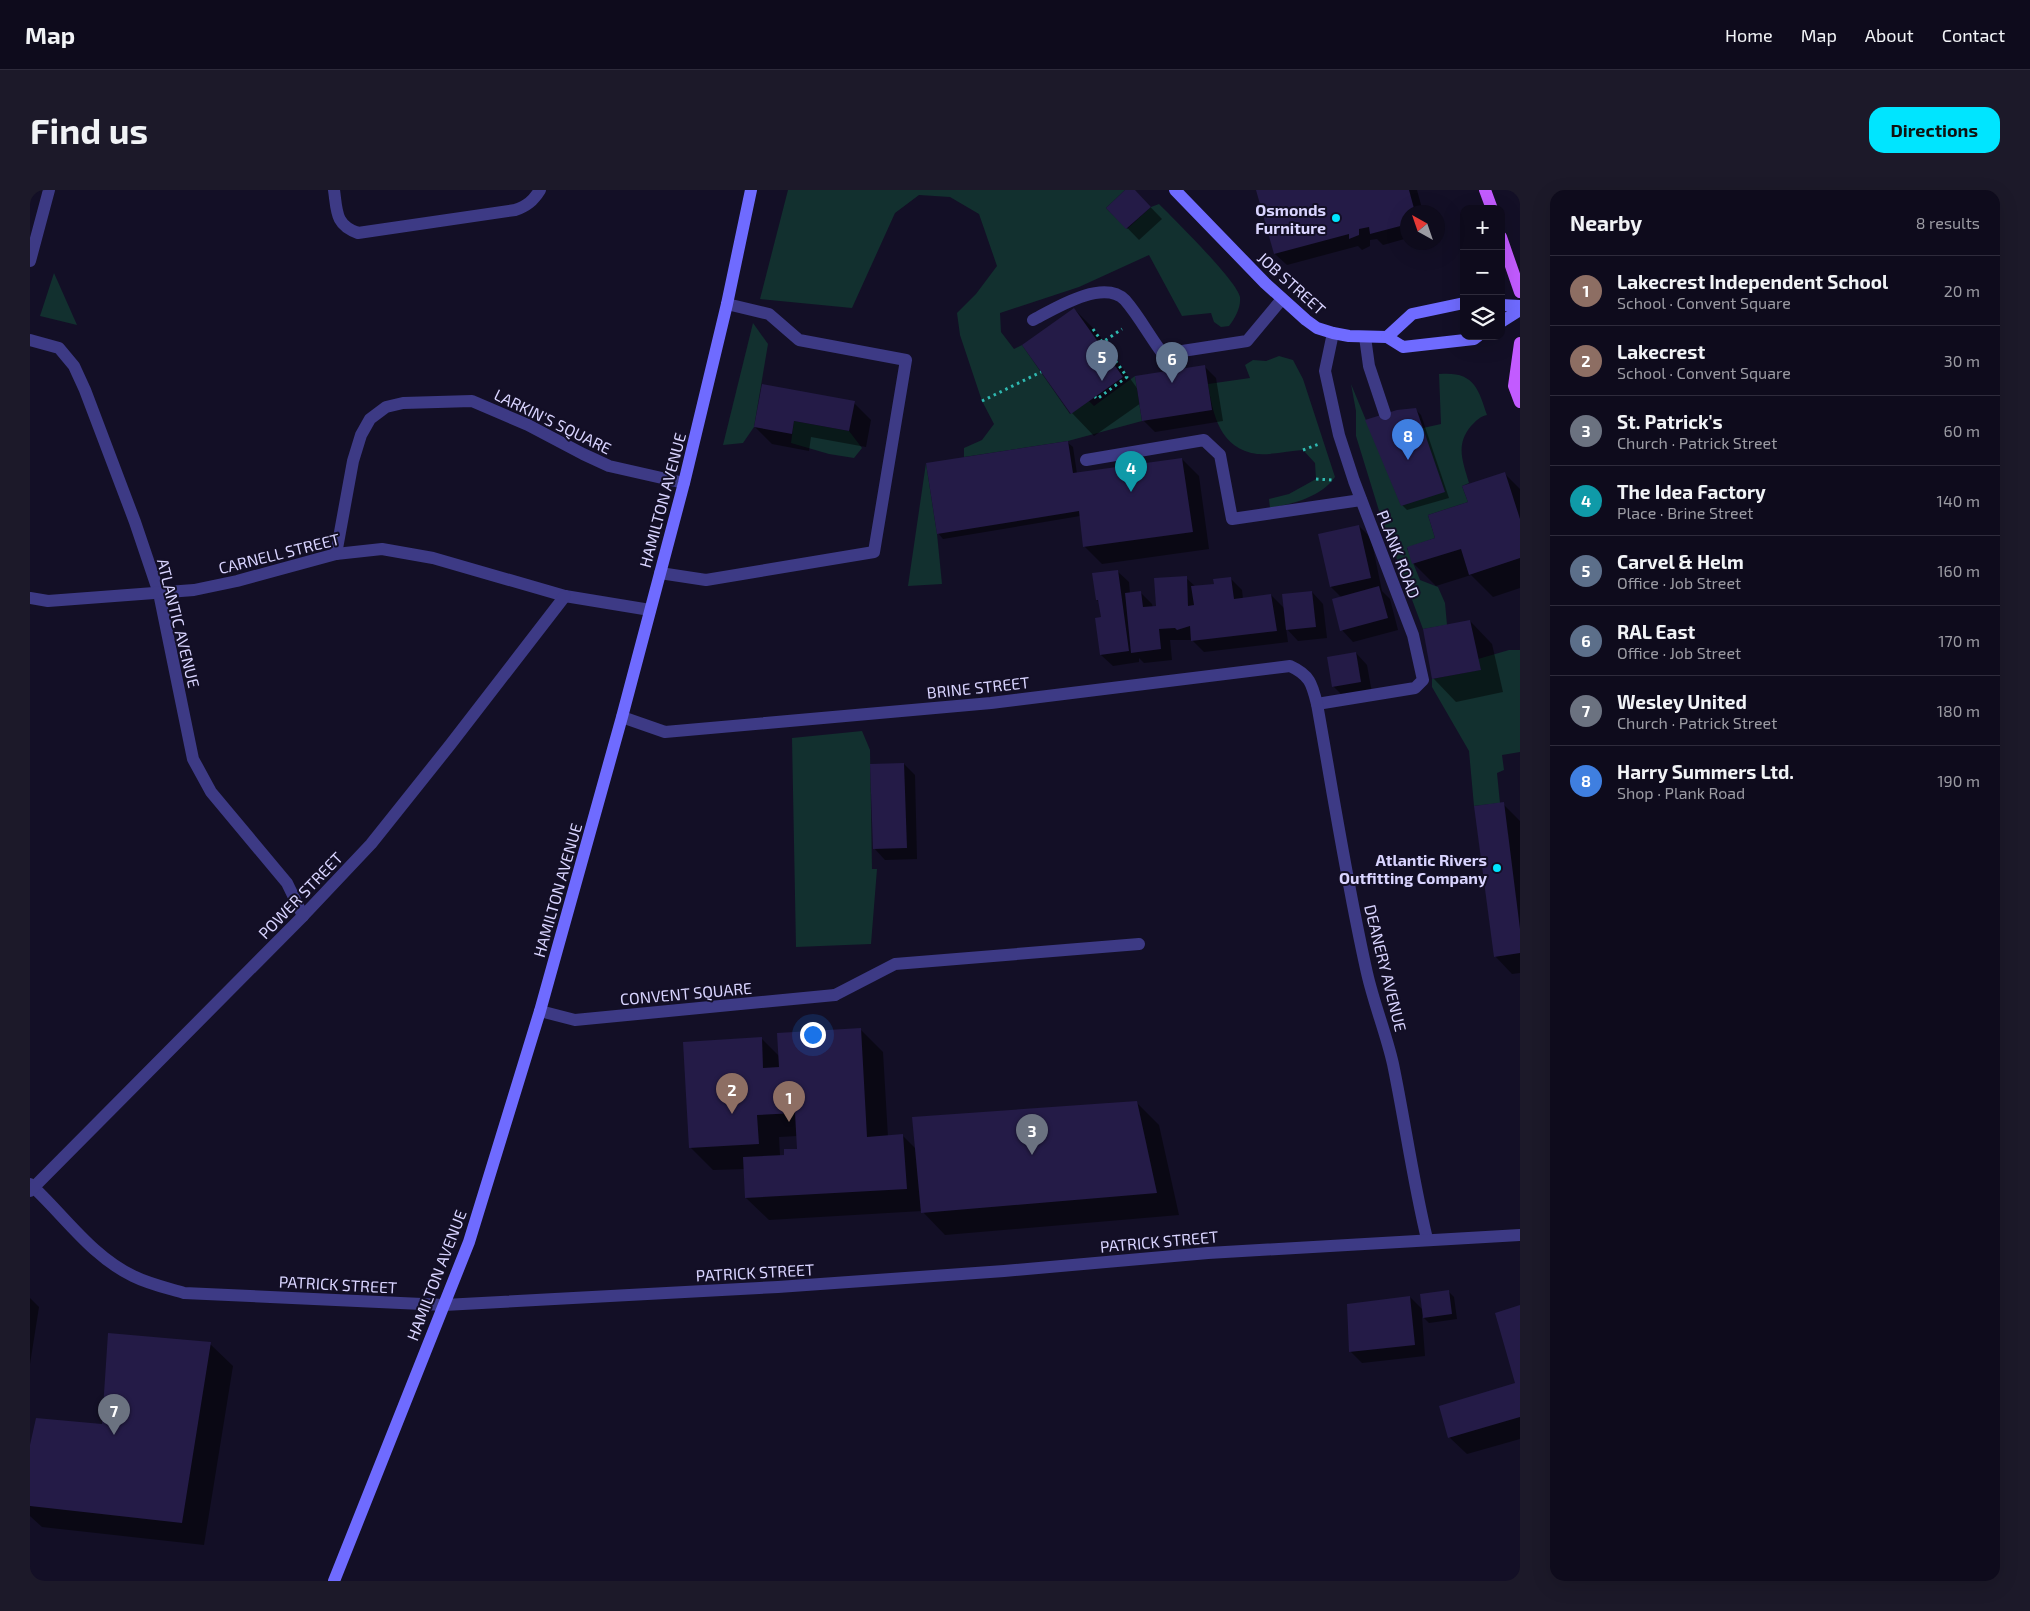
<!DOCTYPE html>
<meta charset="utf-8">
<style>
body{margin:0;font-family:"Exo 2",sans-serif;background:#1c1929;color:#f1f3f6}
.controls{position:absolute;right:15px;top:15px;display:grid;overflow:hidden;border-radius:10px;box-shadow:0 5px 20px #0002}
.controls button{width:45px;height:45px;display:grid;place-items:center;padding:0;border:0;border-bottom:1px solid #2e2b3b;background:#0e0b1c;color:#f1f3f6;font:25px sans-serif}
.compass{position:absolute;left:1370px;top:15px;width:45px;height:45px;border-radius:50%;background:#0e0b1c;box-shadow:0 5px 20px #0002;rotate:320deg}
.you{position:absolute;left:782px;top:844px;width:18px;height:18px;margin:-12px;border:4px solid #fff;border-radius:50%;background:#1a73e8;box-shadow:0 0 0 8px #1a73e833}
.badge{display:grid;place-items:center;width:32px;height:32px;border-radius:50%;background:#00e5ff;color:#fff;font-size:16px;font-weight:700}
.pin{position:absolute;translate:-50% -41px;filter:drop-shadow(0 1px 2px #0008)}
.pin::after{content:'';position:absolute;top:26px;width:18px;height:15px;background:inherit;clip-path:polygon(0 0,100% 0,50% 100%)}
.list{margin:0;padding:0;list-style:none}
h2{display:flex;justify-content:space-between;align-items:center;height:65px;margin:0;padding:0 20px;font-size:21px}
h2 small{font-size:16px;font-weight:400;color:#9b9ba3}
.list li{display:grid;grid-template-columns:32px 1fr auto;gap:15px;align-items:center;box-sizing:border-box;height:70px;padding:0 20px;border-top:1px solid #2e2b3b}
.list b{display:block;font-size:19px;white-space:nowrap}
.list p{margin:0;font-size:16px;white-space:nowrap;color:#9b9ba3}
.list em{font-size:16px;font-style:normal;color:#9b9ba3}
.icon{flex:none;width:28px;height:28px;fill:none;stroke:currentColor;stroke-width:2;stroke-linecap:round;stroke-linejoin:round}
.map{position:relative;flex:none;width:1490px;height:1391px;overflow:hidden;border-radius:15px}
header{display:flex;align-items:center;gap:30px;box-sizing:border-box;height:70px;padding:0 25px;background:#0e0b1c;border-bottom:1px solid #2e2b3b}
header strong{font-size:24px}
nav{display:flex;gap:28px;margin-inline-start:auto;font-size:18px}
.intro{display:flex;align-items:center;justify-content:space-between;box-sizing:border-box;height:120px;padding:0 30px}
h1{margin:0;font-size:35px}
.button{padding:12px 22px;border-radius:15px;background:#00e5ff;color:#111;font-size:18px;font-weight:700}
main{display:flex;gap:30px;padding:0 30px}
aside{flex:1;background:#0e0b1c;border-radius:15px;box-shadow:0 5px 20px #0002}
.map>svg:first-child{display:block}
</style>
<header>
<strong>Map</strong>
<nav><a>Home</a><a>Map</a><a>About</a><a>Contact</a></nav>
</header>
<div class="intro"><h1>Find us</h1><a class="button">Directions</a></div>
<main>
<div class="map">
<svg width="1490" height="1391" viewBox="0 0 1490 1391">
<rect width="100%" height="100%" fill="#130f26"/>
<g fill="#12302f">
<path d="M 758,0 L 1095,0 L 1076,18 L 1097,39 L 1121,17 L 1129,14 C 1144,29 1207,91 1210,107 C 1211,118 1205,128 1199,136 L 1191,137 L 1184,132 L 1181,123 L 1152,126 L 1119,65 L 1049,97 L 970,123 L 971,142 L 984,159 L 992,155 L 1040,224 L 1059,211 L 1064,216 L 1105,186 L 1112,231 L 1038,251 L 934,267 L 934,258 L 952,250 L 964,234 L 952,211 L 930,145 L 927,123 L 946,104 L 967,76 L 949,24 L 920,7 L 889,5 L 865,23 L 822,118 L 730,109 Z"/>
<path d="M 24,83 L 47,135 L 10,126 Z"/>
<path d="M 723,133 L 738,154 L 724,237 L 713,253 L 693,255 Z"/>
<path d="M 1249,166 L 1263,170 L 1273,189 L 1305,287 C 1291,307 1263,314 1240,318 L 1239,309 L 1259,304 L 1286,289 L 1285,273 L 1273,260 C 1259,261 1241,265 1227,264 C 1190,259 1183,225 1178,194 L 1220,188 L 1215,175 L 1223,170 L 1236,171 Z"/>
<path d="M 1409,184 C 1443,181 1448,197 1457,225 C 1449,227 1446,231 1441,236 C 1425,255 1433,272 1439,293 L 1432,296 L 1438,312 L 1398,325 L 1405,348 L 1377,358 L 1390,390 L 1408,397 L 1415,413 L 1417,435 L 1393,439 L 1350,324 L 1326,246 L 1326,221 L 1321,194 L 1371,315 L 1393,238 L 1411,234 Z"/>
<path d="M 764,231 L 819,241 L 832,258 L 824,268 L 799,264 L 761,253 Z"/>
<path d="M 896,273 L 907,344 L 912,394 L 878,396 Z"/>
<path d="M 1479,460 L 1490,460 L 1490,562 L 1472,565 L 1474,580 L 1467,583 L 1470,613 L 1444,616 L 1439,561 L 1402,497 L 1402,489 L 1450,480 L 1448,469 Z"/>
<path d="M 832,541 L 840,560 L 842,679 L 847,679 L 841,754 L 766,757 L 762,548 Z"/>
</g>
<g fill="#0007" fill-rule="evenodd">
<path d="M 1097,0 L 1104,0 L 1132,29 L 1109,50 L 1078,18 Z"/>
<path d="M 1227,0 L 1387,0 L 1393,22 L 1378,22 L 1378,48 L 1353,55 L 1347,49 L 1340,50 L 1340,56 L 1332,60 L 1328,56 L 1257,75 L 1245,64 Z"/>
<path d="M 1044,119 L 1067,142 L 1109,201 L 1174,176 L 1186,188 L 1193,231 L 1125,242 L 1113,230 L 1111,213 L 1064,246 L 1042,223 Z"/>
<path d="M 824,213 L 841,230 L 836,257 L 781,247 L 779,261 L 742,254 L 725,237 Z"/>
<path d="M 1385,219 L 1391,225 L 1419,308 L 1377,320 L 1372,315 Z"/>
<path d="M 1037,252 L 1043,257 L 1047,284 L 1152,269 L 1169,286 L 1179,359 L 1072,374 L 1054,356 L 1050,326 L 913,349 L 908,343 Z"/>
<path d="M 1474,283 L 1490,299 L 1490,398 L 1463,407 L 1441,385 L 1406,396 L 1384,374 L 1378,358 L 1407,349 Z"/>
<path d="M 1329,336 L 1341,348 L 1352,401 L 1360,409 L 1368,440 L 1323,452 L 1312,440 L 1312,408 L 1301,397 Z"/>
<path d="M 1087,381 L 1099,392 L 1100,404 L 1111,403 L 1122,414 L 1123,418 L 1128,417 L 1156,388 L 1166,397 L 1185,395 L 1200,388 L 1212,400 L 1213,409 L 1241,405 L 1255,419 L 1282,402 L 1293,414 L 1297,448 L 1268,451 L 1256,438 L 1258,452 L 1174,462 L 1162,450 L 1140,450 L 1142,470 L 1114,473 L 1109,468 L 1109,472 L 1083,476 L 1071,465 L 1072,428 L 1070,413 L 1067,410 Z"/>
<path d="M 1440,431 L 1462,454 L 1473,502 L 1426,512 L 1404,489 L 1395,440 Z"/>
<path d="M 1326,463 L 1337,475 L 1342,503 L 1315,508 L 1303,496 Z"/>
<path d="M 874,574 L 885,585 L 887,669 L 855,670 L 844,658 Z"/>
<path d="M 1473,614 L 1490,631 L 1490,783 L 1482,784 L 1465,766 Z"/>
<path d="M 830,839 L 853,862 L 858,947 L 873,946 L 886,959 L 1106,912 L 1129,935 L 1149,1025 L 915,1045 L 892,1021 L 739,1030 L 716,1008 L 715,979 L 683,980 L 661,958 L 731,848 L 749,866 ZM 767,946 L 768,960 L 755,966 L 750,966 L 749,947 Z"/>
<path d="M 1419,1102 L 1424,1107 L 1427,1129 L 1399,1133 L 1392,1126 L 1395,1166 L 1332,1173 L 1320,1161 L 1380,1107 L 1393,1120 Z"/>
<path d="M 0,1108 L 9,1117 L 0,1174 Z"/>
<path d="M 1490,1116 L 1490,1249 L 1437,1264 L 1419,1247 L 1487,1194 Z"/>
<path d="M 180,1154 L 203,1176 L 174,1355 L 12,1337 L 0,1326 L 0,1261 L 73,1236 Z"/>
</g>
<g fill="#241b47">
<path d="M 1095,0 L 1105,0 L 1121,17 L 1096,39 L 1076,18 Z"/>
<path d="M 1226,0 L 1379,0 L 1385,22 L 1378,22 L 1378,34 L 1340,44 L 1339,37 L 1329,39 L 1329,45 L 1319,49 L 1319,44 L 1244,64 Z"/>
<path d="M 1044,118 L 1093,187 L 1041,224 L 992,155 Z"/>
<path d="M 1175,175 L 1182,220 L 1112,231 L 1105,186 Z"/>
<path d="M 732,194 L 825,211 L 819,241 L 764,231 L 762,244 L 724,237 Z"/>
<path d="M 1386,218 L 1415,302 L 1371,316 L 1335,230 L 1367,220 Z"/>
<path d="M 1038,251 L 1043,283 L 1152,268 L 1163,342 L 1053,357 L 1049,321 L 907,344 L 896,273 Z"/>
<path d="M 1475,282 L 1490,329 L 1490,368 L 1439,385 L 1431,359 L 1382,374 L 1377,357 L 1405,348 L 1398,325 L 1438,312 L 1432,296 Z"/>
<path d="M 1329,335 L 1341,388 L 1300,397 L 1288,344 Z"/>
<path d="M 1088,380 L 1099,461 L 1070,465 L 1065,428 L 1071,427 L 1068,410 L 1066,410 L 1062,383 Z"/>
<path d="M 1157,386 L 1158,416 L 1164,415 L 1161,396 L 1184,394 L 1183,389 L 1201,387 L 1204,409 L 1241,404 L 1247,441 L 1161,451 L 1160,436 L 1147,440 L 1145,438 L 1129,439 L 1131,459 L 1101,463 L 1095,403 L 1111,401 L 1113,417 L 1126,416 L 1124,388 Z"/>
<path d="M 1349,396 L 1358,428 L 1310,441 L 1302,409 Z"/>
<path d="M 1282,401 L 1286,437 L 1256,440 L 1252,404 Z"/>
<path d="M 1440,430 L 1451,480 L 1402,489 L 1393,439 Z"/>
<path d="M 1326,462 L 1331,492 L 1302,497 L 1297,467 Z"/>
<path d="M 874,573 L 877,658 L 843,659 L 840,574 Z"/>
<path d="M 1474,612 L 1490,739 L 1490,763 L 1464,767 L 1444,616 Z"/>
<path d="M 831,838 L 837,947 L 873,944 L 877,999 L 715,1008 L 713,967 L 754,965 L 754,959 L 767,959 L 765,923 L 727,925 L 729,954 L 659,958 L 653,852 L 732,847 L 733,878 L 749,877 L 747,843 Z"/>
<path d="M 1107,911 L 1127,1003 L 891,1023 L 882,927 Z"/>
<path d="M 1419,1100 L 1422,1124 L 1393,1128 L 1390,1104 Z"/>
<path d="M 1380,1106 L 1385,1155 L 1319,1162 L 1317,1114 Z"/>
<path d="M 1490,1115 L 1490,1227 L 1418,1248 L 1409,1216 L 1485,1193 L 1465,1123 Z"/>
<path d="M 78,1143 L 181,1152 L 152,1333 L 0,1316 L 0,1255 L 6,1228 L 72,1234 Z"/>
</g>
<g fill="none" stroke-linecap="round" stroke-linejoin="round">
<g stroke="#2fb8b0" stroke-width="3" stroke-dasharray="2.5 4" stroke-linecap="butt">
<path d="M 1063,139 L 1097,187 L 1067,209 L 1065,207"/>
<path d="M 1070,154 L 1092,139"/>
<path d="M 952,211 L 1011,182"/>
<path d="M 1273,260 L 1289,254"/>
<path d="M 1286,289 L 1303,290"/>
</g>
<g stroke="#3d3a85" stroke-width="12">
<path d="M 304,0 C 307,21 305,35 328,43 L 485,20 C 497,16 503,11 510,0"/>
<path d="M 1003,130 C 1024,119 1073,88 1095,110 C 1109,126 1120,147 1133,164 L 1217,151 L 1252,109"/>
<path d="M 1335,147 L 1339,176 L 1355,224"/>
<path d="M 1056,270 L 1174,250 L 1190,265 L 1202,329 L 1331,310"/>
<path d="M 630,383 L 676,390 L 844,362 L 876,170 L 769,150 L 739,124 L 697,114"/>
<path d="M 805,805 L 865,774 L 1109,754"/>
</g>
<g stroke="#3d3a85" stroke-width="12">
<path d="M 0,71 L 19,0"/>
<path d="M 0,150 L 29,158 L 44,176 L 55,200 L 105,332 L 129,403 L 163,569 L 181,602 L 257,693 L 273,726"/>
<path d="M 306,364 L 323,271 L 331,245 L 340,229 L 356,217 L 373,213 L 442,211 L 498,235 L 553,264 L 579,276 L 654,293"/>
<path d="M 0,408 L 18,411 L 164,400 L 207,391 L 306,364 L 352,359 L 403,368 L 535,406 L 620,420"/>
<path d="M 1287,514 L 1385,498 L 1393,490 L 1383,445 L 1324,291 L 1309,245 L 1295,181 L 1303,143"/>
<path d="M 592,527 L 635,542 L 961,513 L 1260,476 C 1280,485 1282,494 1287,514 C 1303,603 1317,694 1337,783 C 1344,814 1356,843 1363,874 C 1375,932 1383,991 1397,1049"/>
<path d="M 510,821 L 545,830 L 805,805"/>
<path d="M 0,994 C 34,1025 61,1066 103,1086 C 119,1094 137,1098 154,1103 L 414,1115 L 748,1097 L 974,1081 L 1178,1063 L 1490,1045"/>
<path d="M 0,1001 L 273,726 L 341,654 L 420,555 L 535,406"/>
</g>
<g stroke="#6f6bff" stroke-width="12">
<path d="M 1145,0 L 1235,93 L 1276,130 L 1287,138 L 1303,143 L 1319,146 L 1357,147 L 1373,157 L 1444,149 L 1448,146"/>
<path d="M 1471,115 L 1490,116"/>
<path d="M 1471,132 L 1490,120"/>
<path d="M 1357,147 L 1382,124 L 1434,113"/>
<path d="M 304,1391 L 439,1052 L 510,821 L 592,527 L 654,293 L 697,114 L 721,0"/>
</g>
<g stroke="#c25bff" stroke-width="12">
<path d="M 1455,0 L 1462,19"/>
<path d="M 1471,47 L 1490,102"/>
<path d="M 1490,153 L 1484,196 L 1490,212"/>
</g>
</g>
<g fill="#00e5ff" stroke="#130f26" stroke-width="2">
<circle cx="1306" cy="28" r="5"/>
<circle cx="1467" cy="678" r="5"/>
</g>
<g text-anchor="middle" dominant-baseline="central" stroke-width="4" stroke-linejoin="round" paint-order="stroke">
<g font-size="16" font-weight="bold" fill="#d9d4ff" stroke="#130f26" text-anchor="end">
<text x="1296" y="19">Osmonds<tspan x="1296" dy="18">Furniture</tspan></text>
<text x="1457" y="669">Atlantic Rivers<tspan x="1457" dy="18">Outfitting Company</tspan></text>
</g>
<g font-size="16" fill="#d9d4ff" stroke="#130f26">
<text transform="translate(1262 93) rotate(42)">JOB STREET</text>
<text transform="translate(523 231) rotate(26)">LARKIN'S SQUARE</text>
<text transform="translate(632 310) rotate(-75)">HAMILTON AVENUE</text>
<text transform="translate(249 363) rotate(-14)">CARNELL STREET</text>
<text transform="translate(1369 364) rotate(69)">PLANK ROAD</text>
<text transform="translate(149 433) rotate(76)">ATLANTIC AVENUE</text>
<text transform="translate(948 497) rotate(-6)">BRINE STREET</text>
<text transform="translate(527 700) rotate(-74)">HAMILTON AVENUE</text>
<text transform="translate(270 705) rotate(-46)">POWER STREET</text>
<text transform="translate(1356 778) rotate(76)">DEANERY AVENUE</text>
<text transform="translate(656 803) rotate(-5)">CONVENT SQUARE</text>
<text transform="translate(1129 1051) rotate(-5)">PATRICK STREET</text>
<text transform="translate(725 1082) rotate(-3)">PATRICK STREET</text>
<text transform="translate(406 1085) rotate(-69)">HAMILTON AVENUE</text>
<text transform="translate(308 1094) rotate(3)">PATRICK STREET</text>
</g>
</g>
</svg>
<div class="controls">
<button>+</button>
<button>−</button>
<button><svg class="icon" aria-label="layers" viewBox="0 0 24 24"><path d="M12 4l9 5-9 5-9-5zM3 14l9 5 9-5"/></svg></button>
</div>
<svg class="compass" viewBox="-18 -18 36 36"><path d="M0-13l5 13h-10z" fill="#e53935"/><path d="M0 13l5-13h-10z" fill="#9b9ba3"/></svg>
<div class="you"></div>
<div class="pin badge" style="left:759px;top:932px;background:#8d6e63">1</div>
<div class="pin badge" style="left:702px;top:924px;background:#8d6e63">2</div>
<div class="pin badge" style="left:1002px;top:965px;background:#6b7280">3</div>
<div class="pin badge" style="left:1101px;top:302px;background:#0f9aa8">4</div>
<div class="pin badge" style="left:1072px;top:191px;background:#5c6f8a">5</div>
<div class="pin badge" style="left:1142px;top:193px;background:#5c6f8a">6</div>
<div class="pin badge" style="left:84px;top:1245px;background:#6b7280">7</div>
<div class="pin badge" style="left:1378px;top:270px;background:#3f7fe0">8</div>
</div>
<aside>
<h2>Nearby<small>8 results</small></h2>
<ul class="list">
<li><span class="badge" style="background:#8d6e63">1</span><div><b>Lakecrest Independent School</b><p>School · Convent Square</p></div><em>20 m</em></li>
<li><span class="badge" style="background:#8d6e63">2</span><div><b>Lakecrest</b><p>School · Convent Square</p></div><em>30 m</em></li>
<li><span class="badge" style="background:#6b7280">3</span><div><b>St. Patrick's</b><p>Church · Patrick Street</p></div><em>60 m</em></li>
<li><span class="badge" style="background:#0f9aa8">4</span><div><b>The Idea Factory</b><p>Place · Brine Street</p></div><em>140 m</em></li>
<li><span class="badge" style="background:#5c6f8a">5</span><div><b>Carvel &amp; Helm</b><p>Office · Job Street</p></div><em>160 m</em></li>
<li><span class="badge" style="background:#5c6f8a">6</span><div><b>RAL East</b><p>Office · Job Street</p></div><em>170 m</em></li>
<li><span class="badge" style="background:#6b7280">7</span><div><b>Wesley United</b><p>Church · Patrick Street</p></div><em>180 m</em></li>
<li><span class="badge" style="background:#3f7fe0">8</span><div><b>Harry Summers Ltd.</b><p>Shop · Plank Road</p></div><em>190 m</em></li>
</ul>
</aside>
</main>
